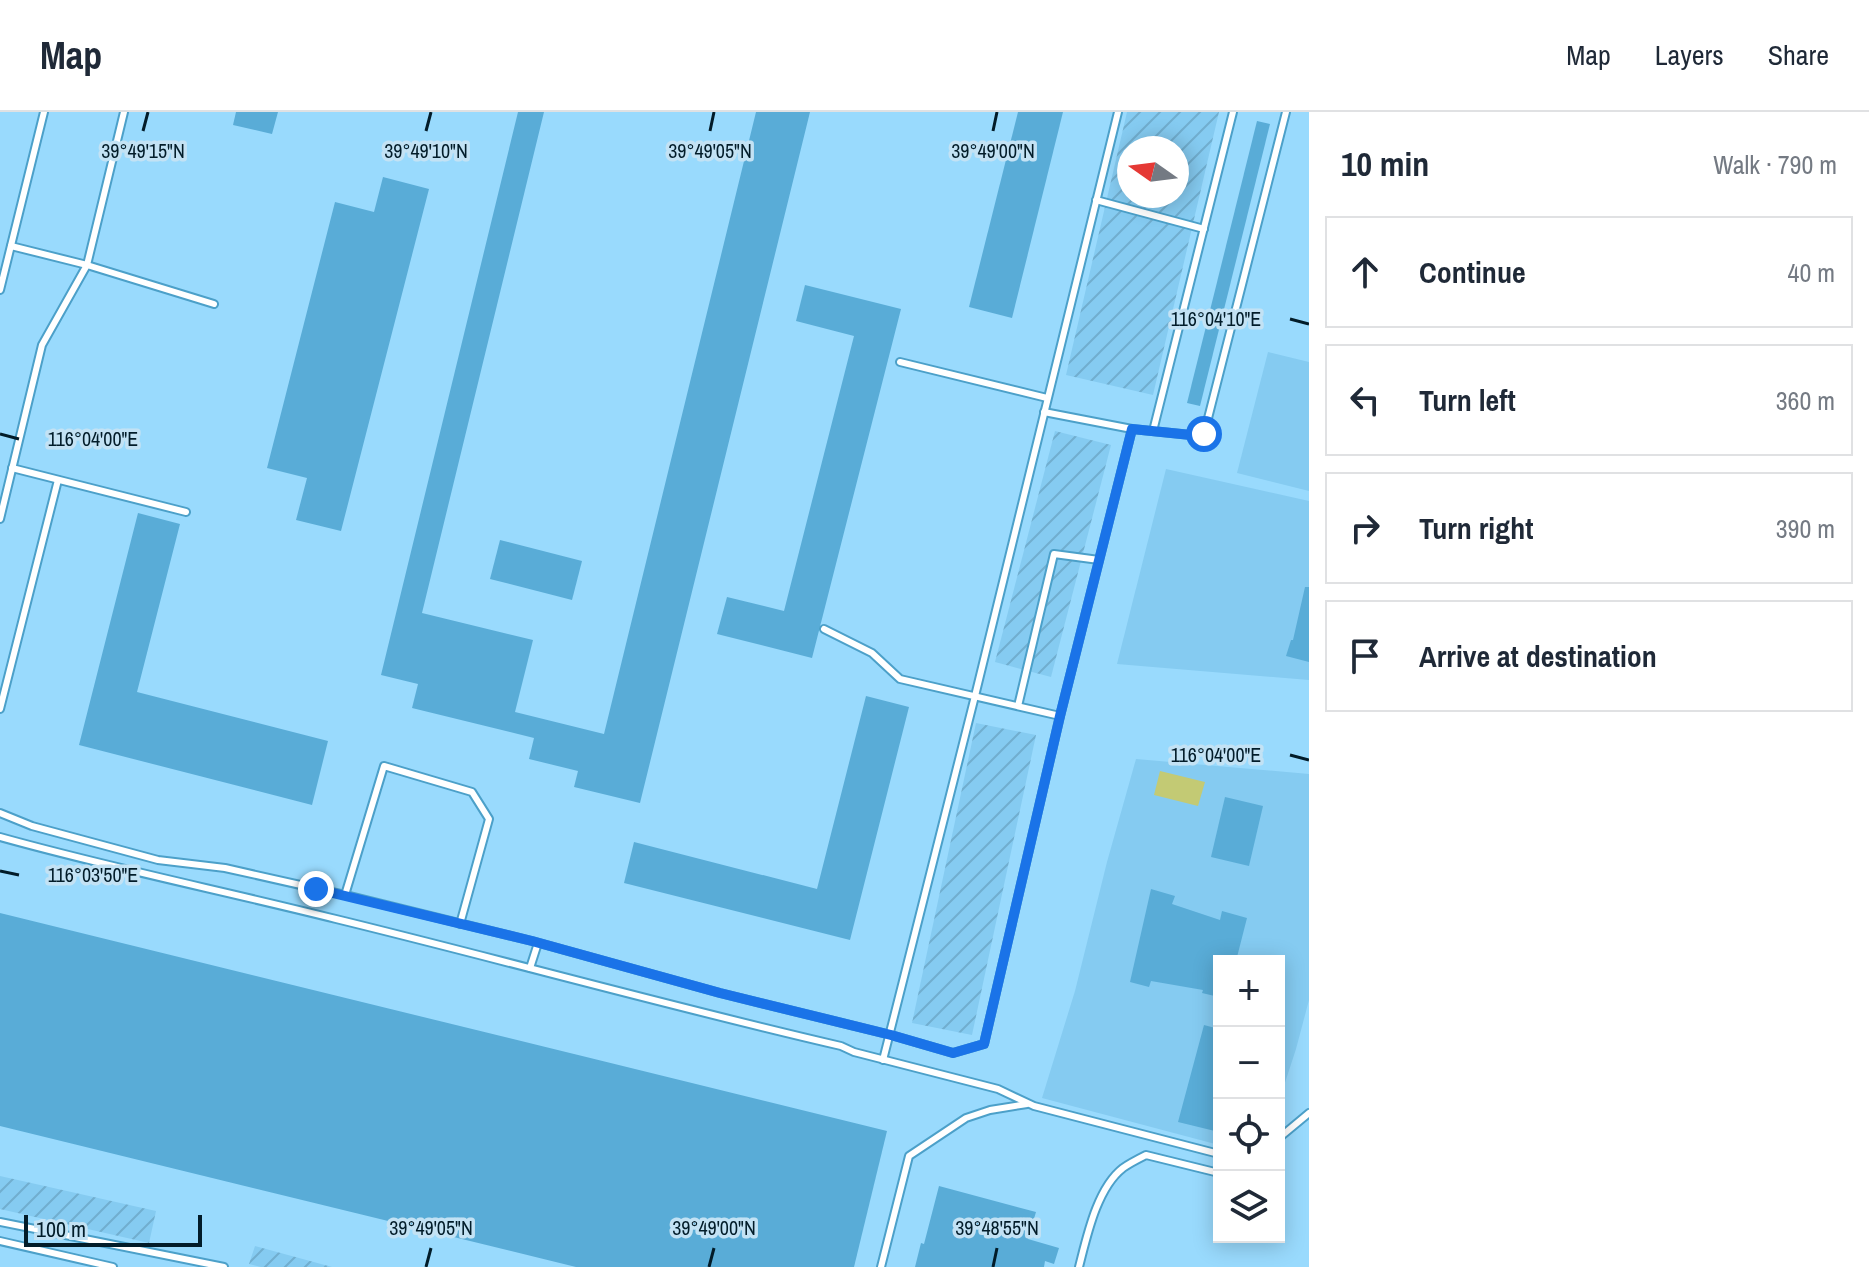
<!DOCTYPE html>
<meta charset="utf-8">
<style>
body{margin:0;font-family:"Archivo Narrow",sans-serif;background:#f6f6f7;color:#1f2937}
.controls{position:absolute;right:24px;bottom:24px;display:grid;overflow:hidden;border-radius:0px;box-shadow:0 4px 20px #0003}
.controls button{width:72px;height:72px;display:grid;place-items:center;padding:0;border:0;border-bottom:2px solid #e0e1e3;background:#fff;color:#1f2937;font:40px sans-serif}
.compass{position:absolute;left:1117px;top:24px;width:72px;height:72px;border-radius:50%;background:#fff;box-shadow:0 4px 20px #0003;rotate:284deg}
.scale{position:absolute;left:24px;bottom:20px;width:178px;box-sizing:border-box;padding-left:8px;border:4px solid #021c29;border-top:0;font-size:22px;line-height:28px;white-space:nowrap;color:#021c29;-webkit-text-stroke:6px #c3e2f4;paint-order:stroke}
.stop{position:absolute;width:24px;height:24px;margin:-18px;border:6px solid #1a73e8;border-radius:50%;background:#fff}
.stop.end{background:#1a73e8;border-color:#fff;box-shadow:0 2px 8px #0008}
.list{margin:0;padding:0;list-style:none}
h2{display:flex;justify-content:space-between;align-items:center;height:104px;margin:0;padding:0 32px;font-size:34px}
h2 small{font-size:26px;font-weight:400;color:#747a83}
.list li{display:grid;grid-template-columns:52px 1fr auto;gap:24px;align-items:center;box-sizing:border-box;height:112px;margin:0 16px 16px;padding:0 16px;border:2px solid #e0e1e3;border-radius:0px}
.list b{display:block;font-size:30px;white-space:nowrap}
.list em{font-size:26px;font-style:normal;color:#747a83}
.icon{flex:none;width:44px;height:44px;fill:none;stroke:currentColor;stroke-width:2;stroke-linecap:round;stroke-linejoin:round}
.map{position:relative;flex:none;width:1309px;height:1155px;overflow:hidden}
header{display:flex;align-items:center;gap:48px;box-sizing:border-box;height:112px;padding:0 40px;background:#fff;border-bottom:2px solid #e0e1e3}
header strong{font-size:38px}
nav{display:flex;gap:44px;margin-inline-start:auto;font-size:28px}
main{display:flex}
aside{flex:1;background:#fff}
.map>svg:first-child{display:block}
</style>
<header>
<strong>Map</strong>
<nav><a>Map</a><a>Layers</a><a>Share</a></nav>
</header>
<main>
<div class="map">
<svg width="1309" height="1155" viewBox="0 0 1309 1155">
<defs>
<pattern id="industrial-furrows" width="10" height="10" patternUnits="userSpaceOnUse" patternTransform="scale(2)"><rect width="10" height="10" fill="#85cbf1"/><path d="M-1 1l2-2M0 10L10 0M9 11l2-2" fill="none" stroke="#71aecf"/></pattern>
</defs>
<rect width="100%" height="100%" fill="#99dafd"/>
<g fill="#85cbf1">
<path d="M 1268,240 L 1309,250 L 1309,379 L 1237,361 Z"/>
<path d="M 1166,357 L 1309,389 L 1309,568 L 1117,552 Z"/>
<path d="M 1136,647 L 1309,662 L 1309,888 L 1296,937 L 1279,989 L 1279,849 L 1219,849 L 1219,1033 L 1042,986 L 1075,879 L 1107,750 Z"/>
</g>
<g fill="url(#industrial-furrows)" fill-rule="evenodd">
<path d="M 1127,0 L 1219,0 L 1153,283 L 1066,263 ZM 1129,36 L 1177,36 L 1177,84 L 1129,84 Z"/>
<path d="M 1055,319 L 1111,333 L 1051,565 L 995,550 Z"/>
<path d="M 976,611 L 1036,623 L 972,923 L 912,911 Z"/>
<path d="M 0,1064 L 156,1099 L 149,1131 L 0,1097 Z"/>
<path d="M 255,1134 L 332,1155 L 261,1155 L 249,1152 Z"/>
</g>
<path fill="#c3ca74" d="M 1160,659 L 1205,670 L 1198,694 L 1154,683 Z"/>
<g fill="#59acd7">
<path d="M 236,0 L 278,0 L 272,22 L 233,13 Z"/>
<path d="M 518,0 L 544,0 L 422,501 L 533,528 L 515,600 L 604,622 L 756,0 L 810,0 L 640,691 L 574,675 L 578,659 L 529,647 L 534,626 L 412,596 L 418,572 L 381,563 Z"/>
<path d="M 1018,0 L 1063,0 L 1012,206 L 969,195 Z"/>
<path d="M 1257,9 L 1270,12 L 1200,294 L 1187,291 Z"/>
<path d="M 383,65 L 429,77 L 341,419 L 296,408 L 307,366 L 267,356 L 335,90 L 374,100 Z"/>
<path d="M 805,173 L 901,197 L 812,546 L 717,522 L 727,485 L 784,499 L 854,224 L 796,209 Z"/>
<path d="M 138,401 L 180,412 L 137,580 L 328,629 L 312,693 L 79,633 Z"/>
<path d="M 500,428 L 582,449 L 572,488 L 490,467 Z"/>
<path d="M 1305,475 L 1309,475 L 1309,550 L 1286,544 L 1291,528 L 1293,528 Z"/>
<path d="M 866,584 L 909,595 L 850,828 L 624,771 L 634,730 L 817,777 Z"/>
<path d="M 1225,685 L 1263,694 L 1249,754 L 1211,745 Z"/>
<path d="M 1151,777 L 1175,784 L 1172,792 L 1220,808 L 1222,799 L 1247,806 L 1236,849 L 1219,849 L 1219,885 L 1202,881 L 1203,878 L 1151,869 L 1149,875 L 1130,870 Z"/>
<path d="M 0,801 L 887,1019 L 854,1155 L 576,1155 L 0,1014 Z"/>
<path d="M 1204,913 L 1219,917 L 1219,965 L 1213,989 L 1219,990 L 1219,1020 L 1178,1010 Z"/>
<path d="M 939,1074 L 1036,1100 L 1028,1127 L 1059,1136 L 1054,1152 L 1045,1149 L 1044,1155 L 915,1155 L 921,1131 L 924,1132 Z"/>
</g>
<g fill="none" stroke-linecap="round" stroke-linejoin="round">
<g stroke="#4ca0c9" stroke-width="10">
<g id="service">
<path d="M 1096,88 L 1204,117"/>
<path d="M 11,134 L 87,153 L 214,192"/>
<path d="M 0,178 L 44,0"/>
<path d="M 900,250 L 1047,286"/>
<path d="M 1044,300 L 1132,317 L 1191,323 L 1204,322 L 1286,0"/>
<path d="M 1153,319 L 1233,0"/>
<path d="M 12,356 L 186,400"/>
<path d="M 0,407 L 42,233 L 87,153 L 124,0"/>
<path d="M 824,517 L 872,541 L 900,567 L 1060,604"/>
<path d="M 1018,594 L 1054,442 L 1099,448"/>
<path d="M 0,597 L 58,368"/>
<path d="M 0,701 L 32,714 L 158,748 L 225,756 L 345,783 L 532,829 L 720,881 L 891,923 L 953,941 L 984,932 L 1060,604 L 1132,317"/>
<path d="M 0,725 C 111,756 224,779 336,807 C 504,848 672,895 841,934 L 854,940 L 998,977 L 1034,994 L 1219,1042"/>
<path d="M 345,783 L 384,654 L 472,680 L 489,707 L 460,812"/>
<path d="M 530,856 L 538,831"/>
<path d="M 883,948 L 975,584 L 1118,0"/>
<path d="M 1279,1026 L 1309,1001"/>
<path d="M 0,1110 L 224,1155"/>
<path d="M 0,1129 L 113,1155"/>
<path d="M 881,1155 L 909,1044 L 966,1006 L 990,998 L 1027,992"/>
<path d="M 1079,1155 C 1087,1124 1097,1076 1123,1056 C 1130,1051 1138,1047 1146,1043 L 1219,1061"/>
</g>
</g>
<use href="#service" stroke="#fff" stroke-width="6"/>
</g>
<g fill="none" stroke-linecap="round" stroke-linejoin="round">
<path stroke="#1a73e8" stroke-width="10" d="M 316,777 L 532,829 L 720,881 L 891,923 L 953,941 L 984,932 L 1060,604 L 1132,317 L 1191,323 L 1204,322"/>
</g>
<path fill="none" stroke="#021c29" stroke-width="3" d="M 143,19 L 148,0M 426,19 L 431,0M 710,19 L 714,0M 993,19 L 997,0M 1290,207 L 1309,212M 0,322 L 19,327M 1290,643 L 1309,648M 0,759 L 19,763M 426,1155 L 431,1136M 709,1155 L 714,1136M 993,1155 L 997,1136"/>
<g font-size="20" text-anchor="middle" fill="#021c29" stroke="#c3e2f4" stroke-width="7" stroke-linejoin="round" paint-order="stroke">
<text x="143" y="46">39°49'15"N</text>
<text x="426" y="46">39°49'10"N</text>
<text x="710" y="46">39°49'05"N</text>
<text x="993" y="46">39°49'00"N</text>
<text x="1216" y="214">116°04'10"E</text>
<text x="93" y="334">116°04'00"E</text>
<text x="1216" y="650">116°04'00"E</text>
<text x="93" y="770">116°03'50"E</text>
<text x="431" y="1123">39°49'05"N</text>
<text x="714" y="1123">39°49'00"N</text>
<text x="997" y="1123">39°48'55"N</text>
</g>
</svg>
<div class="controls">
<button>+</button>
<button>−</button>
<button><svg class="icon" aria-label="locate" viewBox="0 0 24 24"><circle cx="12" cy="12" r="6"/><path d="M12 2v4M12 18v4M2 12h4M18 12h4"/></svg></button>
<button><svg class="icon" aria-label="layers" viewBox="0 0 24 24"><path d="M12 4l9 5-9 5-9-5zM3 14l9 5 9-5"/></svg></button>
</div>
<svg class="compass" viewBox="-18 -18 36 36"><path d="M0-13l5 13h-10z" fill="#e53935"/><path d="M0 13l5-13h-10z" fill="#747a83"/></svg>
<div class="scale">100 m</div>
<div class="stop" style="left:1204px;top:322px"></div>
<div class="stop end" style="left:316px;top:777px"></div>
</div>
<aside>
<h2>10 min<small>Walk · 790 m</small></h2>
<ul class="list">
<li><svg class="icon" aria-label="ahead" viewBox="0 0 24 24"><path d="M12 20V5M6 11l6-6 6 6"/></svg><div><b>Continue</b></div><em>40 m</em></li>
<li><svg class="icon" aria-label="left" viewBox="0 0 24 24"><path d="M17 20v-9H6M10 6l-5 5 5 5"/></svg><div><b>Turn left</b></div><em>360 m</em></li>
<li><svg class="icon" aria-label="right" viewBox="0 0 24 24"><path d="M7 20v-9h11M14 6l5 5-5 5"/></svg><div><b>Turn right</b></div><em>390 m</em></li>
<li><svg class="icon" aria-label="arrive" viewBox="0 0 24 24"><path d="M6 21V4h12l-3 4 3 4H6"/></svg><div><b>Arrive at destination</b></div></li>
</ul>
</aside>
</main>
